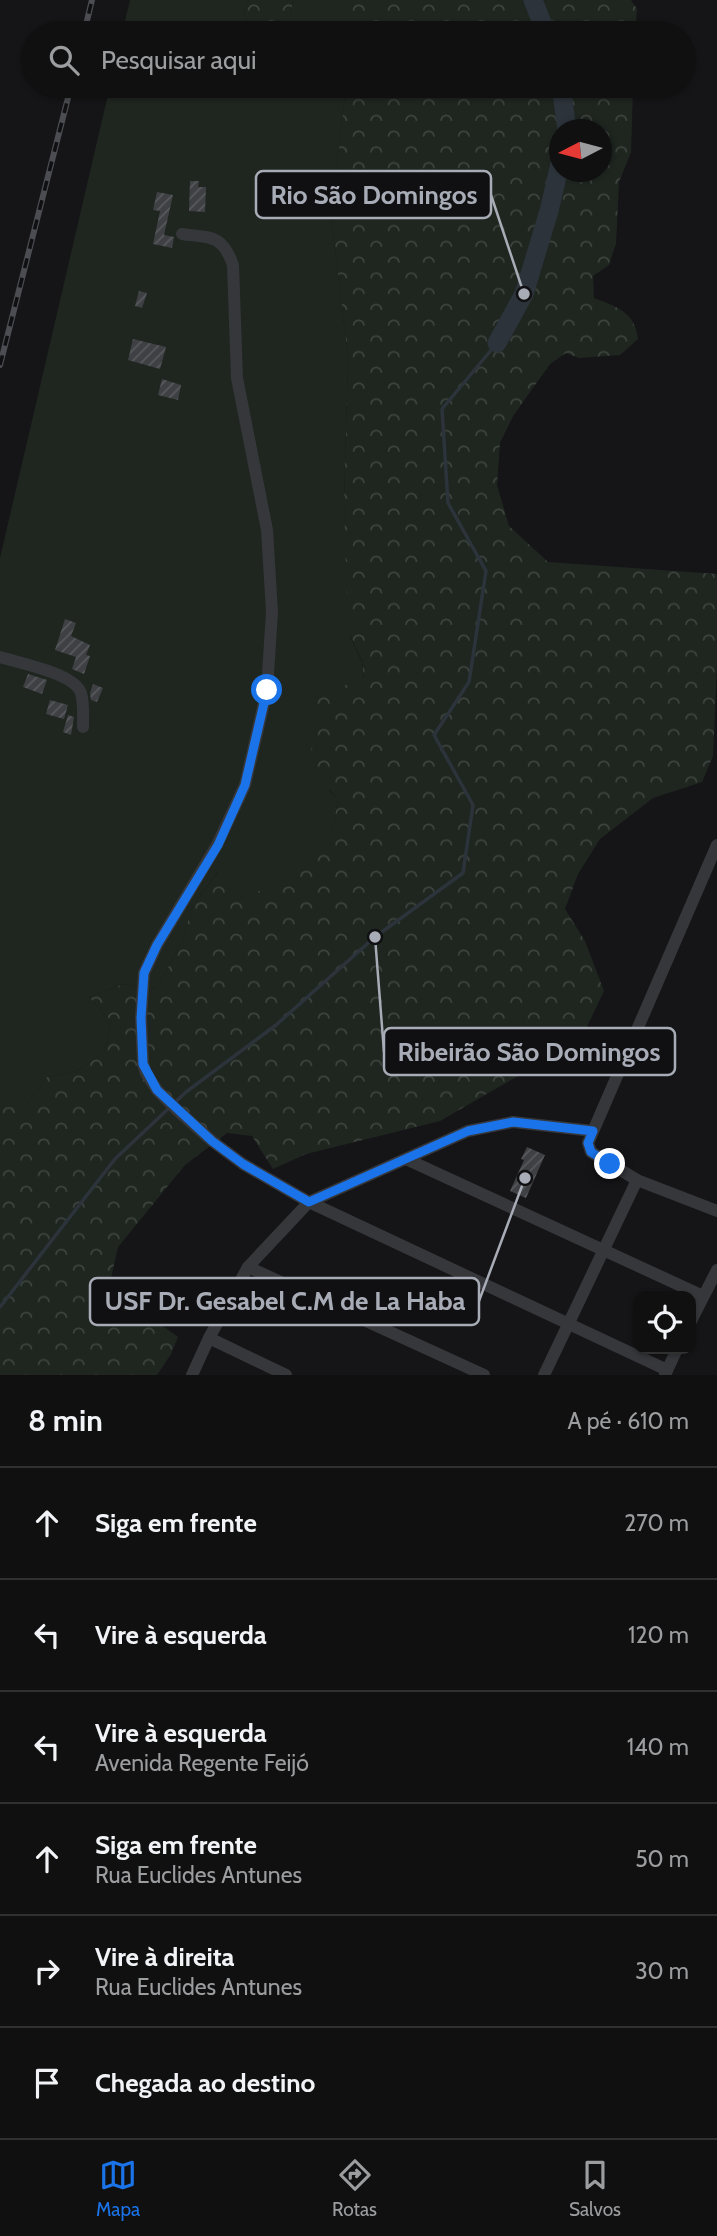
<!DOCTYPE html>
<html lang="pt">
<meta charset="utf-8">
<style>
body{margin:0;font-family:Cabin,sans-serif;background:#19191a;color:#f1f3f6}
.controls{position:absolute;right:21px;bottom:21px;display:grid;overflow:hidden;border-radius:14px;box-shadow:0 2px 5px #0004}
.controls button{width:63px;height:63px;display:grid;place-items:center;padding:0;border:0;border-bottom:2px solid #303031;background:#101011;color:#f1f3f6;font:35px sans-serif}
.compass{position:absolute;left:549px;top:119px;width:63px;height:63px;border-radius:50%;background:#101011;box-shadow:0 2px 5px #0004;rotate:264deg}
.stop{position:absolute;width:21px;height:21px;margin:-16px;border:5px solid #1a73e8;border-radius:50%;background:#fff}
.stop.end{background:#1a73e8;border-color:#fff;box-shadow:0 2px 7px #0008}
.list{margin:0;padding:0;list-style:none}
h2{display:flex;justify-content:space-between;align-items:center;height:91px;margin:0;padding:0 28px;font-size:30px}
h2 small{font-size:23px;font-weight:400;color:#9c9d9f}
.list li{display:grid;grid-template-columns:46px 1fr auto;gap:21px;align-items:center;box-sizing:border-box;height:112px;padding:0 28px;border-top:2px solid #303031}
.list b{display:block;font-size:26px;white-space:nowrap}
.list p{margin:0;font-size:23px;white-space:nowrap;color:#9c9d9f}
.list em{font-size:23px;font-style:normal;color:#9c9d9f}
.icon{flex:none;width:38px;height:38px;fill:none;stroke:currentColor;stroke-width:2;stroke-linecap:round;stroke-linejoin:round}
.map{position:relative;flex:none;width:717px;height:1375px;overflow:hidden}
.search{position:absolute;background:#101011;box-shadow:0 2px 5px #0004;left:21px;right:21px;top:21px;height:77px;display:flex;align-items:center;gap:18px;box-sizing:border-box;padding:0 24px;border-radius:38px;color:#9c9d9f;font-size:26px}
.sheet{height:763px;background:#101011}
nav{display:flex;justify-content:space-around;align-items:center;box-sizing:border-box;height:98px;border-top:2px solid #303031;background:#101011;font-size:19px;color:#9c9d9f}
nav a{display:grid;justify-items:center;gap:4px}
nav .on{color:#1a73e8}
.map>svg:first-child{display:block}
</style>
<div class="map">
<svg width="717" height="1375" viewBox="0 0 717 1375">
<defs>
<pattern id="forest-crowns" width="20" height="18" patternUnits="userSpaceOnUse" patternTransform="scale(1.75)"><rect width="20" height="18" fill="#1f2620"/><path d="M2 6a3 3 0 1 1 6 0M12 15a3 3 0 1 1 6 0" fill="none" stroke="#3d433e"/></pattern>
<pattern id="building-hatch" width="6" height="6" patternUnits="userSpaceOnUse" patternTransform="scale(1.75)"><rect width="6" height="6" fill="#3f4044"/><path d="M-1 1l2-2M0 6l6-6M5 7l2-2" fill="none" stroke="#58595d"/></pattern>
</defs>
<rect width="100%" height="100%" fill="#151517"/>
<g fill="#1f2620">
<path d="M 130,0 L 249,0 L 244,11 L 250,33 L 122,33 Z"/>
<path d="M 293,0 L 352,0 L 352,33 L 288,33 Z"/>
<path d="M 110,86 L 346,86 L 331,216 L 348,357 L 344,504 L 350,636 L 362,662 L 364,680 L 340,687 L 329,790 L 338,800 L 329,846 L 257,892 L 232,901 L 219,870 L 193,906 L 179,948 L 156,989 L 123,984 L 89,997 L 111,1021 L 105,1051 L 77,1071 L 47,1077 L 25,1107 L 0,1107 L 0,558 Z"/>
</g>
<g fill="url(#forest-crowns)" fill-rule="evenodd">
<path d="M 249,0 L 293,0 L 288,33 L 250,33 L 244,11 Z"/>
<path d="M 352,0 L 631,0 L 637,9 L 635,33 L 352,33 Z"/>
<path d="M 346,86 L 633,86 L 631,152 L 619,182 L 616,243 L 609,265 L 593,276 L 594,298 C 617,307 635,312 638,339 L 620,355 L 579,358 L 566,353 L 550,364 L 513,416 L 500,443 L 497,485 L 509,526 L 548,562 L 717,574 L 717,665 L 713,756 L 702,782 L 653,798 L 600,839 L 578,874 L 565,909 L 585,941 L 604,991 L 584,1033 L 552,1066 L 518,1076 L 440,1121 L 306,1154 L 273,1169 L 252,1136 L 227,1133 L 185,1165 L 118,1247 L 109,1287 L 178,1337 L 171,1354 L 157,1375 L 0,1375 L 0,1107 L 25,1107 L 47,1077 L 77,1071 L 105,1051 L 111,1021 L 89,997 L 123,984 L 156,989 L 179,948 L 193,906 L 220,869 L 233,900 L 257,892 L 329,845 L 338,800 C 306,763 307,744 318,699 L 340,687 L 364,679 L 362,661 L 348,631 L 344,504 L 348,357 L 331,216 ZM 560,130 L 602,130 L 602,172 L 560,172 Z"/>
</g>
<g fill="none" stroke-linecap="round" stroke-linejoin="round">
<path stroke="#2c333a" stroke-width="3.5" d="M 0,1307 L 115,1159 L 186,1092 L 276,1025 L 375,937 L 463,873 L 473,805 L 434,735 L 469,682 L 486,571 L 448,503 L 442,409 L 497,343"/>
<g stroke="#2c333a" stroke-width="19">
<path d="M 533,0 L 546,33"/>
<path d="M 561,86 L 567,130"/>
<path d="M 497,343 L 524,294 L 549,211 L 560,164"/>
</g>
</g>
<g fill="url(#building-hatch)">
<path d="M 190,181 L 199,181 L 198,187 L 206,187 L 205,212 L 189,211 Z"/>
<path d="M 157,192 L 173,195 L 164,235 L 174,237 L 172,248 L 153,244 L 160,211 L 153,210 Z"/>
<path d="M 139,291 L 147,293 L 142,308 L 135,306 Z"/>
<path d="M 133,339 L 166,347 L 160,369 L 128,360 Z"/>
<path d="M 162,379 L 181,385 L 178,400 L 158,395 Z"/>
<path d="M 65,619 L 76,623 L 71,636 L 90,645 L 86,655 L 90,656 L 84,674 L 72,669 L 76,657 L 55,650 Z"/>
<path d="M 28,674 L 47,680 L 42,694 L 23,687 Z"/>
<path d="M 93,684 L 103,688 L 97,702 L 91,700 L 90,693 Z"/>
<path d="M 50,700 L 68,705 L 64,719 L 46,714 Z"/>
<path d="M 68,715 L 74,717 L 71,735 L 63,732 Z"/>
<path d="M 527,1147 L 545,1155 L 526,1198 L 510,1191 L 524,1160 L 521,1159 Z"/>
</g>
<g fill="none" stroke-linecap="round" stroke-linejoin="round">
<g stroke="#36373b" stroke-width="12">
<path d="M 182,234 C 211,238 222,234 233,265 L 237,378 L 267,530 L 272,612 L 267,690 L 245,785 L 217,845 L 157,945 L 144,973 L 141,1018 L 143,1064 L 146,1073 L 157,1090 L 177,1110 L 212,1141 L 243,1164 L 309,1202 L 667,1370"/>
<path d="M 0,657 C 19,663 74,673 81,693 C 84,703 83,717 83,727"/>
<path d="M 717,845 L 588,1143 L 591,1152 L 637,1180 L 717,1211"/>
<path d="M 406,1159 L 703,1296"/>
<path d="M 248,1267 L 484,1375"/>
<path d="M 691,1321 L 717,1270"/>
<path d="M 209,1338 L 286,1375"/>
<path d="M 192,1375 L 209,1338 L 248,1267 L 309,1202 L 468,1131 L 513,1122 L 593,1131"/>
<path d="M 544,1375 L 637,1180"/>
<path d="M 665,1375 L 677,1349"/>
</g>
<g stroke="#4b4d52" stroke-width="6">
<g id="rail">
<path d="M 84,33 L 92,0"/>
<path d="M 0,365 L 71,86"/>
</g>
</g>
<use href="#rail" stroke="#101012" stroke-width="3.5" stroke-dasharray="10" stroke-linecap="butt"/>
</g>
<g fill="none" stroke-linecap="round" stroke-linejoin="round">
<path stroke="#1a73e8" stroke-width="9" d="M 267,690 L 245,785 L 218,845 L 157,945 L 144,973 L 141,1018 L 143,1064 L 157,1090 L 212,1141 L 243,1164 L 309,1202 L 468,1131 L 513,1122 L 593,1131 L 588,1143 L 591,1152 L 610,1164"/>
</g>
<path fill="none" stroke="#a8acb6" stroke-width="2.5" d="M524 294L491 195M375 937L384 1052M525 1178L479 1301"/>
<g fill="#a8acb6" stroke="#101012" stroke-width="2.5">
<circle cx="524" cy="294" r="7"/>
<circle cx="375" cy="937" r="7"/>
<circle cx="525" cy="1178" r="7"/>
</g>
<g fill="#101012" stroke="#a8acb6" stroke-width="2.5">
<rect x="256" y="171" width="235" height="47" rx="7"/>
<rect x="384" y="1028" width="291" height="47" rx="7"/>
<rect x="90" y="1278" width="389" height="47" rx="7"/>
</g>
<g font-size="26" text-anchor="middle" font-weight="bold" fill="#a8acb6">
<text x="374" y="204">Rio São Domingos</text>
<text x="529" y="1061">Ribeirão São Domingos</text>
<text x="285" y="1310">USF Dr. Gesabel C.M de La Haba</text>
</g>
</svg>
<div class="controls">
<button><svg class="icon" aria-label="locate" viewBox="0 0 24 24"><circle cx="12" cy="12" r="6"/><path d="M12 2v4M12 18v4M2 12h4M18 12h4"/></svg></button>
</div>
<svg class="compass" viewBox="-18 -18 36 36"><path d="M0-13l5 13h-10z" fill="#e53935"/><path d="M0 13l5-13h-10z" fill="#9c9d9f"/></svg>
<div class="stop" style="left:267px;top:690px"></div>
<div class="stop end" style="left:610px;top:1164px"></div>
<div class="search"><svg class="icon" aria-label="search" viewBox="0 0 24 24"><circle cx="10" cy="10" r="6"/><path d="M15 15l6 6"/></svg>Pesquisar aqui</div>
</div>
<section class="sheet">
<h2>8 min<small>A pé · 610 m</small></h2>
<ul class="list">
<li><svg class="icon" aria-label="ahead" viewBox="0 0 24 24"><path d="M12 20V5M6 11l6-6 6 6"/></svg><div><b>Siga em frente</b></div><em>270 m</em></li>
<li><svg class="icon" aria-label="left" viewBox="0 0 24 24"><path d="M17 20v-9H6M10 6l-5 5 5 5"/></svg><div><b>Vire à esquerda</b></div><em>120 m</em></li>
<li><svg class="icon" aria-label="left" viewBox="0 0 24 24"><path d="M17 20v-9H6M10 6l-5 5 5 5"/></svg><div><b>Vire à esquerda</b><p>Avenida Regente Feijó</p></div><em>140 m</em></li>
<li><svg class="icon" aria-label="ahead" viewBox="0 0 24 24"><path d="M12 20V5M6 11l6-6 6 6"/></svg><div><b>Siga em frente</b><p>Rua Euclides Antunes</p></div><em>50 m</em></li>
<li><svg class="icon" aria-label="right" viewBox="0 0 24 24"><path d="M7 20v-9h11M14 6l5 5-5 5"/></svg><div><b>Vire à direita</b><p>Rua Euclides Antunes</p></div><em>30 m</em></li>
<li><svg class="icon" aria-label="arrive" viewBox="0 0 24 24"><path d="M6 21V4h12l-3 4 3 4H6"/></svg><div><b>Chegada ao destino</b></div></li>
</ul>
</section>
<nav>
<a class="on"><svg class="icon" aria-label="map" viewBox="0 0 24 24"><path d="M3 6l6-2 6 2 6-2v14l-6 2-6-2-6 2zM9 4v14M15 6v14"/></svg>Mapa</a>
<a><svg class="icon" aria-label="directions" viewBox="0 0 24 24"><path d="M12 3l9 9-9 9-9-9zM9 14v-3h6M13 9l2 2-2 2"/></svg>Rotas</a>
<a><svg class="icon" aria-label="saved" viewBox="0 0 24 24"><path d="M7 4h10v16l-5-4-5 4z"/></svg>Salvos</a>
</nav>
